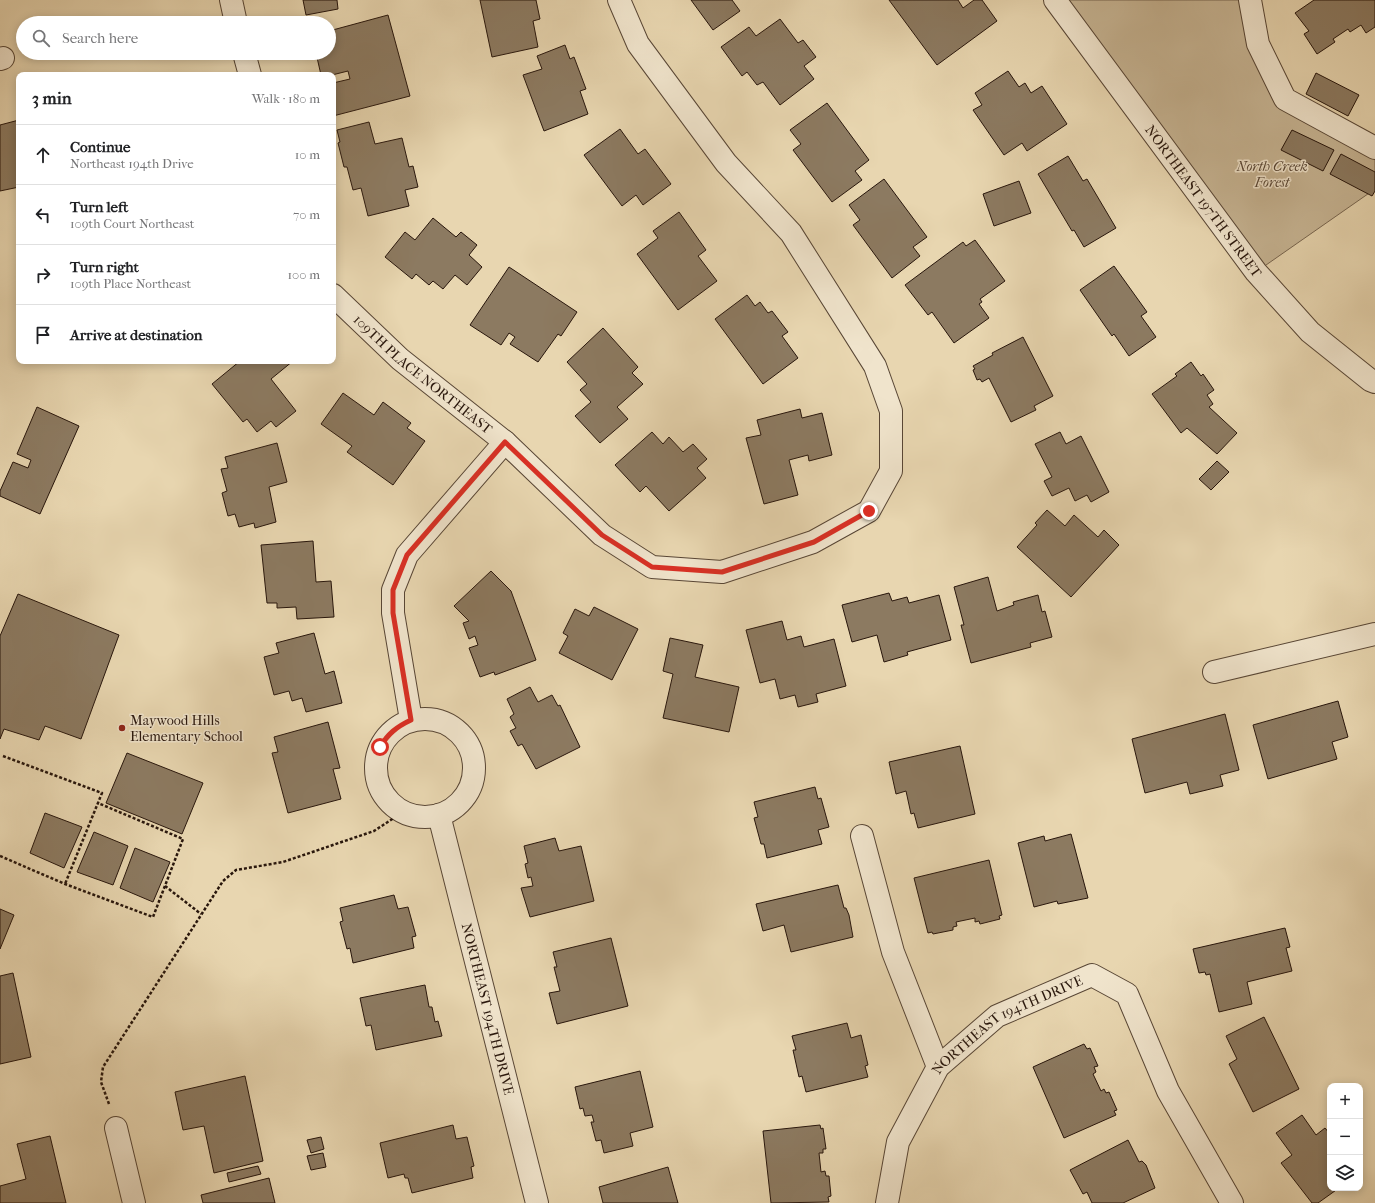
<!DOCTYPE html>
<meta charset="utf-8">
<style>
body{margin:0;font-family:"IM FELL French Canon",serif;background:#f6f6f6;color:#202124}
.controls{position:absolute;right:12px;bottom:12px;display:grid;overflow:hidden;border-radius:8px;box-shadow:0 2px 10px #0003}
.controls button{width:36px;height:36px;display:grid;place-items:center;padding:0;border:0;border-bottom:1px solid #e0e0e0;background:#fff;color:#202124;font:20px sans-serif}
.stop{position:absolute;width:12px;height:12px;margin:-9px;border:3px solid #d93025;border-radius:50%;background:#fff}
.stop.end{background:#d93025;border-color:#fff;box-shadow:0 1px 4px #0008}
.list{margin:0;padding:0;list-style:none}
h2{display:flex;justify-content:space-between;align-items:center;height:52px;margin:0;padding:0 16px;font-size:17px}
h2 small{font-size:13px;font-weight:400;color:#757577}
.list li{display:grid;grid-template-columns:26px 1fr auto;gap:12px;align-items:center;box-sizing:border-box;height:60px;padding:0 16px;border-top:1px solid #e0e0e0}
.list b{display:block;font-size:15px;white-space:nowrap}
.list p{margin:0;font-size:13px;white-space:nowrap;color:#757577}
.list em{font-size:13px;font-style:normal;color:#757577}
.icon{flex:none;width:22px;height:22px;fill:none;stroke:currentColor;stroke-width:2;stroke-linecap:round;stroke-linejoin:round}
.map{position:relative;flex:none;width:1375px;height:1203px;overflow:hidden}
.search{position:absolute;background:#fff;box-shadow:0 2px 10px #0003;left:16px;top:16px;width:320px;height:44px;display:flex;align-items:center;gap:10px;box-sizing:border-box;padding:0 14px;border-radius:22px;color:#757577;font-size:15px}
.panel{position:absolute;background:#fff;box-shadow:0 2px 10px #0003;left:16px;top:72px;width:320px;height:292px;border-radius:8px}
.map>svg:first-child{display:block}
</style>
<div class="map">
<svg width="1375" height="1203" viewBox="0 0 1375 1203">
<rect width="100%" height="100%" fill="#e8d6b0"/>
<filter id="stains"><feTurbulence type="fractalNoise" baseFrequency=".005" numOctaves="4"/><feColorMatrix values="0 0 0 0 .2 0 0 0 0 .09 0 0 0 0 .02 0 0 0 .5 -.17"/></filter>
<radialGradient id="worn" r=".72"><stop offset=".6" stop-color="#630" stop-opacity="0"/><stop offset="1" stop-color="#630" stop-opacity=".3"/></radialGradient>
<path fill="#c7b594" stroke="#786650" d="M 1055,0 L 1250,0 L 1285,99 L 1375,148 L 1375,189 L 1256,272 Z"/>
<g fill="#8c7a61" stroke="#28160c">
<path d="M 303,0 L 337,0 L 338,9 L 306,15 Z"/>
<path d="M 480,0 L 536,0 L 540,19 L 533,21 L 538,47 L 492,57 Z"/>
<path d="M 691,0 L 732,0 L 740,11 L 713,30 Z"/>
<path d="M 889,0 L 958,0 L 963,8 L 974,0 L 982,0 L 997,21 L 937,65 Z"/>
<path d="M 1314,0 L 1375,0 L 1375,27 L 1366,33 L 1361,25 L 1350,32 L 1348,29 L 1333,39 L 1335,42 L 1317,54 L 1304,34 L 1309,31 L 1295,13 Z"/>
<path d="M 388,15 L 410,96 L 333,116 L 333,83 L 350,79 L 348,71 L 332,75 L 321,75 L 316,53 L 329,53 L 329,31 Z"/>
<path d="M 780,19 L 798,43 L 803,40 L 816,57 L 804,66 L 814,79 L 780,105 L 763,82 L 757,85 L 747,72 L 742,76 L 721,47 L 749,27 L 756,36 Z"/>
<path d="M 565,45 L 570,59 L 574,57 L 586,89 L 580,91 L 588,114 L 544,131 L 523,75 L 542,69 L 537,56 Z"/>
<path d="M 1008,71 L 1019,87 L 1025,83 L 1031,93 L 1042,86 L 1067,124 L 1027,151 L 1022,143 L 1004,155 L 973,110 L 982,105 L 975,93 Z"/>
<path d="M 1316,73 L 1359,95 L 1348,116 L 1306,94 Z"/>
<path d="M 827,103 L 869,160 L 855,171 L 862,180 L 832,202 L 793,150 L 801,144 L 790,130 Z"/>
<path d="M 19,120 L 19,187 L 0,191 L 0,125 Z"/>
<path d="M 369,122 L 375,144 L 402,138 L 409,167 L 413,166 L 418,187 L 405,190 L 409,206 L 368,216 L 361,188 L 353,190 L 347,167 L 344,167 L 338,143 L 340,142 L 337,130 Z"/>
<path d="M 620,129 L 638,154 L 645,149 L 671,184 L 643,205 L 636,195 L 622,206 L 584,155 Z"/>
<path d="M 1292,130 L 1334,150 L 1323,171 L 1281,150 Z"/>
<path d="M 1341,154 L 1375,172 L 1375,191 L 1372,196 L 1330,174 Z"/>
<path d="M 1068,156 L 1083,181 L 1087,179 L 1116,228 L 1084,247 L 1074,230 L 1072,231 L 1038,174 Z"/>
<path d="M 884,179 L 927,237 L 913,247 L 920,256 L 892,278 L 853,225 L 860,220 L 849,205 Z"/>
<path d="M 1019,181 L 1031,213 L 994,226 L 983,194 Z"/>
<path d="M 679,212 L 706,250 L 698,256 L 717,281 L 678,310 L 637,254 L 658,238 L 653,231 Z"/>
<path d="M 433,218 L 456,237 L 461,232 L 477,245 L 469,255 L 482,267 L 467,285 L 455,275 L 443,289 L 433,281 L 429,285 L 416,274 L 412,279 L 385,257 L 405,232 L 415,240 Z"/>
<path d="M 975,240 L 1005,281 L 980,299 L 982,302 L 979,304 L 989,318 L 954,343 L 932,312 L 928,315 L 905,285 L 963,242 L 966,246 Z"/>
<path d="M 1114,266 L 1147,312 L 1141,316 L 1156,337 L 1129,356 L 1114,334 L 1112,336 L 1080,290 Z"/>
<path d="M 509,267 L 577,312 L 561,336 L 558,334 L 538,362 L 510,344 L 515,337 L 509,333 L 501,345 L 470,325 Z"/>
<path d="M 747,295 L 755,306 L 760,302 L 768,313 L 772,311 L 788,332 L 782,336 L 798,358 L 763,384 L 715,319 Z"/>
<path d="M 603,328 L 638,367 L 632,373 L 643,384 L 617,407 L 628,419 L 600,443 L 575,416 L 591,402 L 580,390 L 587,384 L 567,362 Z"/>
<path d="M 1023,337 L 1053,396 L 1034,406 L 1036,410 L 1011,422 L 989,378 L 982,382 L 980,379 L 977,380 L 973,370 L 975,369 L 973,366 L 993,355 L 992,353 Z"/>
<path d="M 240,361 L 293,361 L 271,379 L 296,411 L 276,427 L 271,421 L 257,432 L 247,419 L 243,422 L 212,384 Z"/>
<path d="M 1191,362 L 1201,376 L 1203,374 L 1214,390 L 1207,395 L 1213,404 L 1209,407 L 1237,433 L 1217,454 L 1187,428 L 1181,433 L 1152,394 L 1177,376 L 1175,374 Z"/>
<path d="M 343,393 L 374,415 L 383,402 L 411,423 L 407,428 L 425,441 L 393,485 L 347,452 L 352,446 L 321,424 Z"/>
<path d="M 37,407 L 79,426 L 40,514 L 0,496 L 0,491 L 13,462 L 28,468 L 31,460 L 17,454 Z"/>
<path d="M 800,409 L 802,418 L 822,413 L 832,455 L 809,461 L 808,455 L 789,460 L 798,495 L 764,504 L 746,438 L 761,435 L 757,420 Z"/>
<path d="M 652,432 L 663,444 L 669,437 L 683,452 L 693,444 L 707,459 L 697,468 L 706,478 L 669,511 L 646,486 L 640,492 L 615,465 Z"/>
<path d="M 1060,432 L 1066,444 L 1081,436 L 1109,492 L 1091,502 L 1087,495 L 1075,501 L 1069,488 L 1052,496 L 1044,481 L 1052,477 L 1035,444 Z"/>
<path d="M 277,443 L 287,482 L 269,487 L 276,522 L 255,528 L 254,523 L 239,527 L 235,514 L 228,516 L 222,493 L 227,491 L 221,469 L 228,468 L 225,457 Z"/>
<path d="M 1217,461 L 1229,472 L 1211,490 L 1199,479 Z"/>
<path d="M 1047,510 L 1065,526 L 1074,515 L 1098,537 L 1104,530 L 1119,545 L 1071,597 L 1017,547 L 1037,525 L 1035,523 Z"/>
<path d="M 313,541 L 316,582 L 331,581 L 334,617 L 297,619 L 296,607 L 277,608 L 277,603 L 267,603 L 261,545 Z"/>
<path d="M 491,571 L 511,591 L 536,660 L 495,675 L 494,672 L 480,677 L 469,648 L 478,645 L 475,636 L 469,639 L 463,623 L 469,621 L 454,606 Z"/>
<path d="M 988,577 L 997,611 L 1014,605 L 1013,602 L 1038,595 L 1042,612 L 1045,611 L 1052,637 L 1030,643 L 1031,647 L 971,663 L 961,625 L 964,625 L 954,587 Z"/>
<path d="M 889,593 L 892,601 L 907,597 L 909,603 L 939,595 L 951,640 L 907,652 L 908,655 L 884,662 L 877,635 L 852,642 L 842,605 Z"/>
<path d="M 18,594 L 119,635 L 81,739 L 45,726 L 39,740 L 4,729 L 0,739 L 0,636 Z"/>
<path d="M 594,607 L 638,629 L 612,680 L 559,653 L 568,636 L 563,633 L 575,609 L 589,616 Z"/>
<path d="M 782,621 L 787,640 L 801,636 L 804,647 L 834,639 L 846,686 L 816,694 L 818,702 L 798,707 L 795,695 L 780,699 L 775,679 L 760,683 L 746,630 Z"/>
<path d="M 314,633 L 325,674 L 334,671 L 342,703 L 306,712 L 302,698 L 292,701 L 289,691 L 274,695 L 264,657 L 279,653 L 276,643 Z"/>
<path d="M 670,638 L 703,645 L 695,677 L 739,687 L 729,732 L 663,718 L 673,674 L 663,671 Z"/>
<path d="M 530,687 L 538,702 L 552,695 L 558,706 L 560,705 L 580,747 L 536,769 L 522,744 L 518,746 L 510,731 L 516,728 L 510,717 L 514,714 L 507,699 Z"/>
<path d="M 1338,701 L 1348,737 L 1332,742 L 1337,759 L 1268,779 L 1253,725 Z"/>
<path d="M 1225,714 L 1239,770 L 1220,775 L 1223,786 L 1190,794 L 1187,782 L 1145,793 L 1132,739 Z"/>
<path d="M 328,722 L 340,768 L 333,769 L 341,799 L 288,813 L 272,753 L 278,752 L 274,737 Z"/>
<path d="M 960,746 L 975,814 L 918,828 L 914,813 L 911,814 L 906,791 L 896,794 L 889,762 Z"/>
<path d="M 127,753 L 203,783 L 182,834 L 106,803 Z"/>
<path d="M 815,787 L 818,799 L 821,798 L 829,827 L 818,830 L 822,844 L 767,858 L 764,844 L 761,844 L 754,818 L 758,817 L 754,802 Z"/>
<path d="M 45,813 L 82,827 L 64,868 L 30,853 Z"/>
<path d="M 94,832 L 128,846 L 113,885 L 77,872 Z"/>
<path d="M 1071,834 L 1088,898 L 1058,904 L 1057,901 L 1034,907 L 1018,843 L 1044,836 L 1045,841 Z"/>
<path d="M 555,838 L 559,851 L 581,846 L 594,901 L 530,917 L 521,888 L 533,886 L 531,877 L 528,878 L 525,864 L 528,863 L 524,846 Z"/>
<path d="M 135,848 L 170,862 L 153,902 L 120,888 Z"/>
<path d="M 989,860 L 1002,915 L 999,916 L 1000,919 L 980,924 L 979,921 L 975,922 L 975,918 L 956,922 L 957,926 L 953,927 L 953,930 L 933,934 L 932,932 L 928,933 L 914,878 Z"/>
<path d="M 838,885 L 844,908 L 846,908 L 849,915 L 853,937 L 791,952 L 784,925 L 763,931 L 756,904 Z"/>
<path d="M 394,895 L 398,909 L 408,907 L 416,936 L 412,937 L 414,948 L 353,963 L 350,948 L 347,949 L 340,922 L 343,921 L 340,908 Z"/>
<path d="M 0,909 L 14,915 L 0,949 Z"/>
<path d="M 1285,928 L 1290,947 L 1286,948 L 1292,971 L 1247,982 L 1252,1004 L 1219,1012 L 1210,974 L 1206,975 L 1205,972 L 1199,973 L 1193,949 Z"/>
<path d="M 611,938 L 628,1006 L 557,1024 L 549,993 L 560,991 L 554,967 L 557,967 L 553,952 Z"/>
<path d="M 13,973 L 31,1057 L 0,1064 L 0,976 Z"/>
<path d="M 425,985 L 429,1007 L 432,1007 L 435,1022 L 438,1021 L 442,1036 L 376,1050 L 371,1025 L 366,1026 L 360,998 Z"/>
<path d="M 1264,1017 L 1299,1089 L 1253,1112 L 1229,1064 L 1237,1059 L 1226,1036 Z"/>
<path d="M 847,1023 L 851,1038 L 861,1035 L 868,1065 L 865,1066 L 868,1077 L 806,1092 L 802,1076 L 799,1077 L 793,1050 L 796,1050 L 792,1036 Z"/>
<path d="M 1084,1044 L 1087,1049 L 1090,1048 L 1098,1066 L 1094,1067 L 1096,1072 L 1093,1074 L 1101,1091 L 1104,1089 L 1106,1093 L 1109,1092 L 1117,1110 L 1114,1111 L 1116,1115 L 1064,1138 L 1033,1067 Z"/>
<path d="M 640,1071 L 653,1127 L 630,1133 L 633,1146 L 604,1153 L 601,1140 L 596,1141 L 591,1122 L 594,1122 L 592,1115 L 585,1116 L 583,1108 L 580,1109 L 575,1087 Z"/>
<path d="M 245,1076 L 263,1161 L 214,1173 L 204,1126 L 183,1130 L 175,1092 Z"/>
<path d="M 1302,1115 L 1316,1135 L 1325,1128 L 1330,1134 L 1330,1188 L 1339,1188 L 1318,1203 L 1312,1203 L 1281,1163 L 1292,1155 L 1276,1133 Z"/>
<path d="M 453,1125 L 456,1139 L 467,1137 L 474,1166 L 471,1167 L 473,1178 L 412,1193 L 408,1178 L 405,1178 L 404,1174 L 388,1178 L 380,1143 Z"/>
<path d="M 820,1125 L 821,1129 L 823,1128 L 826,1149 L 823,1149 L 823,1153 L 819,1153 L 821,1172 L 825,1171 L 826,1176 L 829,1176 L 831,1196 L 828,1197 L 829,1202 L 771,1203 L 763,1131 Z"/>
<path d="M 50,1136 L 66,1203 L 0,1203 L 0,1186 L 26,1179 L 17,1144 Z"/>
<path d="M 321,1137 L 324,1149 L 311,1153 L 307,1140 Z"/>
<path d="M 1128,1140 L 1139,1162 L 1142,1161 L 1146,1165 L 1155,1188 L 1123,1203 L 1092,1203 L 1087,1192 L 1083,1194 L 1070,1170 Z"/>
<path d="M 323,1153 L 326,1167 L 311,1170 L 307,1156 Z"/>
<path d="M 258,1166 L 261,1174 L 229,1182 L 227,1173 Z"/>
<path d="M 668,1167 L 678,1203 L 603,1203 L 599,1187 Z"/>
<path d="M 269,1178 L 275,1203 L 203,1203 L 201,1195 Z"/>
</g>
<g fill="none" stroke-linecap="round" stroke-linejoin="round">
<g stroke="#584635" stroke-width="24">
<g id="street">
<path d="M 231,0 L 236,23"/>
<path id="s1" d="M 1055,0 L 1256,272 L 1310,332 L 1370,380 L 1375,382"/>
<path d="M 1250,0 L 1258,44 L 1285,99 L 1375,148"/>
<path d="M 244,53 L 250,75"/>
<path d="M 0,59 L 3,58"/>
<path id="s2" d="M 333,295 L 400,359 L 505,442 L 602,535 L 652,567 L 722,572 L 813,542 L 869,511 L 891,471 L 891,411 L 875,366 L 791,233 L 726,163 L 638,44 L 619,0"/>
<path d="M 1214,672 L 1375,634"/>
<circle cx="425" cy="768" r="49"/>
<path d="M 411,720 L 393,613 L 393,590 L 407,555 L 505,442"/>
<path id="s3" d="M 439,815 L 537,1203"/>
<path d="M 862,836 L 893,952 L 938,1067"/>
<path d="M 116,1128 L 134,1203"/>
<path id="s4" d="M 887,1203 L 898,1142 L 938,1067 L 997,1016 L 1092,975 L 1127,994 L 1168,1091 L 1232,1203"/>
</g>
</g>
<g stroke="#28160c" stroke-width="2.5" stroke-dasharray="3 2" stroke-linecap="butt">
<path d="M 207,53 L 218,55"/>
<path d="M 3,756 L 102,793 L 65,884"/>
<path d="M 0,856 L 65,884 L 153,917 L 183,839 L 98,803"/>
<path d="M 165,886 L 201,914"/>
<path d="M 109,1104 L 101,1082 L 103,1067 L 223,881 L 236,870 L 283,862 L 374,831 L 403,812"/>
</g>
<use href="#street" stroke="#f0e4cc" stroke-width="22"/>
</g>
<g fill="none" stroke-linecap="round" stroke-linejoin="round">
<path stroke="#d93025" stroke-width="5" d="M 380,747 C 388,734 396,727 411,720 L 393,613 L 393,590 L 407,555 L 505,442 L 602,535 L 652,567 L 722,572 L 814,542 L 869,511"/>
</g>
<circle fill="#8f2418" stroke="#f0e4cc" stroke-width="1.5" cx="122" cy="728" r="4"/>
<g text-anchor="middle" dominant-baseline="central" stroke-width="3" stroke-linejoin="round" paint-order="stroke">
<g font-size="14" font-style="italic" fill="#584635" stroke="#f0e4cc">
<text x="1272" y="166">North Creek<tspan x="1272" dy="16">Forest</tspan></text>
</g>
<g font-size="14" fill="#28160c" stroke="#f0e4cc">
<text stroke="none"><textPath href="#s1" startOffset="250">NORTHEAST 197TH STREET</textPath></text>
<text stroke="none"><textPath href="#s2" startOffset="120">109TH PLACE NORTHEAST</textPath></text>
<text stroke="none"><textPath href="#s3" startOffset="200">NORTHEAST 194TH DRIVE</textPath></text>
<text stroke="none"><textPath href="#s4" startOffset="229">NORTHEAST 194TH DRIVE</textPath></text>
</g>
<g font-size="14" fill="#28160c" stroke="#f0e4cc" text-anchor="start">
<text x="130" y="720">Maywood Hills<tspan x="130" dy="16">Elementary School</tspan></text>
</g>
</g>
<rect width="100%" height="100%" filter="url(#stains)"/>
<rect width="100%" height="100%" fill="url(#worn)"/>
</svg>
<div class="controls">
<button>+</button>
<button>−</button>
<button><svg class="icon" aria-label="layers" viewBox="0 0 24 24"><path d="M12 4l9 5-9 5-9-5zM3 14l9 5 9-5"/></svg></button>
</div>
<div class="stop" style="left:380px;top:747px"></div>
<div class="stop end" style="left:869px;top:511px"></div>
<div class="search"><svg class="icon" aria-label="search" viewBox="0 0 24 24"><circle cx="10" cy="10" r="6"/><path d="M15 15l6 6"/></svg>Search here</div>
<section class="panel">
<h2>3 min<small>Walk · 180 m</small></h2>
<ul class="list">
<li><svg class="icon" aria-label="ahead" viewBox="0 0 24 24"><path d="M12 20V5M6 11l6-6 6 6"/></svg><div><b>Continue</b><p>Northeast 194th Drive</p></div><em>10 m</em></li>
<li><svg class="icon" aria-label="left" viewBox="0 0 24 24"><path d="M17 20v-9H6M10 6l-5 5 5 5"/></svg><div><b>Turn left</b><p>109th Court Northeast</p></div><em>70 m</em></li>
<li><svg class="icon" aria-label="right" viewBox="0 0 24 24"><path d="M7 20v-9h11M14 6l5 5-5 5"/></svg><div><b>Turn right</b><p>109th Place Northeast</p></div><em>100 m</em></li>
<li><svg class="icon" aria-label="arrive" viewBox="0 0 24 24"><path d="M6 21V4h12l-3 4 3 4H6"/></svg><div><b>Arrive at destination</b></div></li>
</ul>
</section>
</div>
